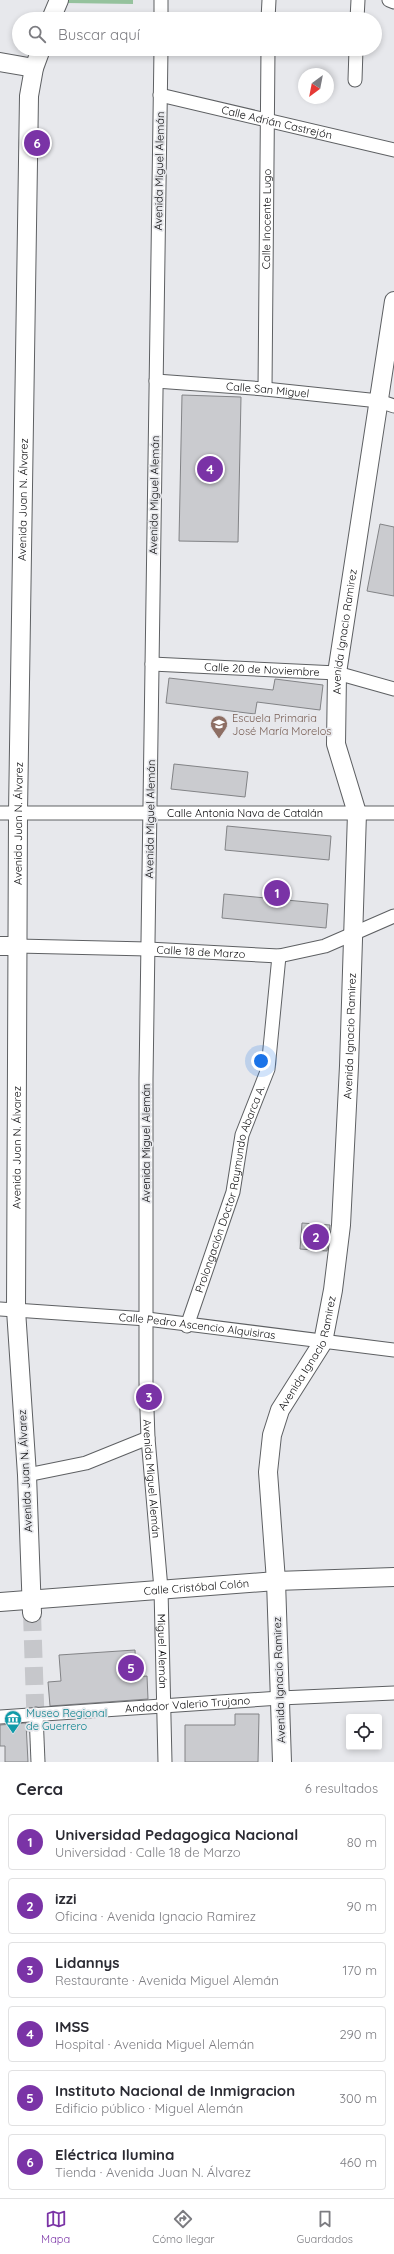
<!DOCTYPE html>
<html lang="es">
<meta charset="utf-8">
<style>
body{margin:0;font-family:Quicksand,sans-serif;background:#f2f2f3;color:#2b2b33}
.controls{position:absolute;right:12px;bottom:12px;display:grid;overflow:hidden;border-radius:4px;box-shadow:0 2px 6px #0003}
.controls button{width:36px;height:36px;display:grid;place-items:center;padding:0;border:0;border-bottom:1px solid #e1e1e2;background:#fff;color:#2b2b33;font:20px sans-serif}
.compass{position:absolute;left:298px;top:68px;width:36px;height:36px;border-radius:50%;background:#fff;box-shadow:0 2px 6px #0003;rotate:212deg}
.you{position:absolute;left:261px;top:1061px;width:14px;height:14px;margin:-10px;border:3px solid #fff;border-radius:50%;background:#1a73e8;box-shadow:0 0 0 6px #1a73e833}
.badge{display:grid;place-items:center;width:26px;height:26px;border-radius:50%;background:#7a33a6;color:#fff;font-size:13px;font-weight:700}
.pin{position:absolute;translate:-50% -50%;border:2px solid #fff;box-shadow:0 1px 4px #0006}
.list{margin:0;padding:0;list-style:none}
h2{display:flex;justify-content:space-between;align-items:center;height:52px;margin:0;padding:0 16px;font-size:17px}
h2 small{font-size:13px;font-weight:400;color:#7c7c81}
.list li{display:grid;grid-template-columns:26px 1fr auto;gap:12px;align-items:center;box-sizing:border-box;height:56px;margin:0 8px 8px;padding:0 8px;border:1px solid #e1e1e2;border-radius:4px}
.list b{display:block;font-size:15px;white-space:nowrap}
.list p{margin:0;font-size:13px;white-space:nowrap;color:#7c7c81}
.list em{font-size:13px;font-style:normal;color:#7c7c81}
.icon{flex:none;width:22px;height:22px;fill:none;stroke:currentColor;stroke-width:2;stroke-linecap:round;stroke-linejoin:round}
.map{position:relative;flex:none;width:394px;height:1762px;overflow:hidden}
.search{position:absolute;background:#fff;box-shadow:0 2px 6px #0003;left:12px;right:12px;top:12px;height:44px;display:flex;align-items:center;gap:10px;box-sizing:border-box;padding:0 14px;border-radius:22px;color:#7c7c81;font-size:15px}
.sheet{height:436px;background:#fff}
nav{display:flex;justify-content:space-around;align-items:center;box-sizing:border-box;height:56px;border-top:1px solid #e1e1e2;background:#fff;font-size:11px;color:#7c7c81}
nav a{display:grid;justify-items:center;gap:2px}
nav .on{color:#7a33a6}
.map>svg:first-child{display:block}
</style>
<div class="map">
<svg width="394" height="1762" viewBox="0 0 394 1762">
<rect width="100%" height="100%" fill="#e7e8ec"/>
<path fill="#95c29d" d="M 68,0 L 133,0 L 133,4 L 66,3 Z"/>
<g fill="#cacbcf" stroke="#828386">
<path d="M 182,395 L 241,397 L 238,542 L 179,541 Z"/>
<path d="M 380,524 L 394,527 L 394,596 L 367,591 Z"/>
<path d="M 169,678 L 273,690 L 275,679 L 323,685 L 320,710 L 257,702 L 255,714 L 166,703 Z"/>
<path d="M 174,764 L 248,772 L 245,797 L 171,789 Z"/>
<path d="M 227,826 L 331,836 L 329,860 L 225,850 Z"/>
<path d="M 224,894 L 328,904 L 326,928 L 222,918 Z"/>
<path d="M 302,1223 L 330,1225 L 327,1251 L 300,1249 Z"/>
<path d="M 135,1650 L 136,1677 L 147,1676 L 148,1699 L 50,1706 L 48,1682 L 61,1681 L 59,1655 Z"/>
<path d="M 235,1714 L 259,1714 L 258,1762 L 185,1762 L 185,1725 L 235,1725 Z"/>
<path d="M 26,1723 L 28,1762 L 5,1762 L 5,1746 L 0,1746 L 0,1725 Z"/>
</g>
<g fill="none" stroke-linecap="round" stroke-linejoin="round">
<path stroke="#c6c7cb" stroke-width="18" stroke-dasharray="18 9" stroke-linecap="butt" d="M 32,1613 L 36,1732"/>
<g stroke="#5e6063" stroke-width="15">
<g id="street">
<path d="M 389,0 L 394,2"/>
<path d="M 161,19 L 161,0"/>
<path d="M 268,19 L 269,0"/>
<path d="M 357,19 L 358,0"/>
<path id="s1" d="M 161,49 L 146,1079 L 146,1382 L 148,1438 L 161,1589 L 165,1762"/>
<path d="M 355,80 L 356,49"/>
<path id="s2" d="M 160,95 L 394,150"/>
<path id="s3" d="M 156,381 L 265,389 L 379,401 L 394,406"/>
<path id="s4" d="M 265,389 L 268,49"/>
<path id="s5" d="M 152,664 L 337,673 L 394,689"/>
<path id="s6" d="M 0,813 L 394,813"/>
<path id="s7" d="M 17,946 L 148,949 L 279,956 L 325,946 L 394,916"/>
<path id="s8" d="M 0,1309 L 147,1319 L 394,1350"/>
<path id="s9" d="M 187,1326 L 233,1192 L 242,1135 L 268,1069 L 279,956"/>
<path d="M 27,1475 L 86,1463 L 148,1438"/>
<path d="M 36,1714 L 38,1762"/>
<path id="s10" d="M 0,1717 L 280,1698 L 394,1693"/>
</g>
</g>
<g stroke="#5e6063" stroke-width="20">
<g id="secondary">
<path d="M 51,19 L 59,0"/>
<path d="M 0,62 L 34,68"/>
<path d="M 0,946 L 17,946"/>
<path id="s11" d="M 0,1602 L 276,1581 L 394,1577"/>
<path id="s12" d="M 32,1613 L 27,1475 L 16,1310 L 18,813 L 29,96 L 34,68 L 41,49"/>
<path id="s13" d="M 282,1762 L 276,1581 L 268,1472 L 272,1435 L 280,1410 L 323,1342 L 333,1290 L 341,1225 L 349,1066 L 357,813 L 336,744 L 337,673 L 394,301"/>
</g>
</g>
<use href="#street" stroke="#fff" stroke-width="13"/>
<use href="#secondary" stroke="#fff" stroke-width="18"/>
</g>
<defs>
<g id="school-pin" transform="scale(0.9)"><path d="M0 17L-7.5 6A9.5 9.5 0 1 1 7.5 6Z" fill="#8d6e63" stroke="#e7e8ec"/><path d="M0-5L7-2L0 1L-7-2ZM-4 1L0 2.5L4 1V4Q0 6-4 4Z" fill="#fff"/></g>
<g id="museum-pin" transform="scale(0.9)"><path d="M0 17L-7.5 6A9.5 9.5 0 1 1 7.5 6Z" fill="#0f9aa8" stroke="#e7e8ec"/><path d="M0-6L6-3V-2H-6V-3ZM-5-1h2V3h-2ZM-1-1h2V3h-2ZM3-1h2V3H3ZM-6 4H6V6H-6Z" fill="#fff"/></g>
</defs>
<g fill-rule="evenodd">
<use href="#school-pin" x="219" y="724"/>
<use href="#museum-pin" x="13" y="1719"/>
</g>
<g text-anchor="middle" dominant-baseline="central" stroke-width="3.5" stroke-linejoin="round" paint-order="stroke">
<g font-size="11" fill="#0c0c0e" stroke="#e7e8ec">
<text stroke="none"><textPath href="#s2" startOffset="120">Calle Adrián Castrejón</textPath></text>
<text transform="translate(159 171) rotate(-89)">Avenida Miguel Alemán</text>
<text stroke="none"><textPath href="#s4" startOffset="170">Calle Inocente Lugo</textPath></text>
<text stroke="none"><textPath href="#s3" startOffset="112">Calle San Miguel</textPath></text>
<text transform="translate(154 495) rotate(-89)">Avenida Miguel Alemán</text>
<text stroke="none"><textPath href="#s12" startOffset="1114">Avenida Juan N. Álvarez</textPath></text>
<text stroke="none"><textPath href="#s13" startOffset="1150">Avenida Ignacio Ramirez</textPath></text>
<text stroke="none"><textPath href="#s5" startOffset="110">Calle 20 de Noviembre</textPath></text>
<text stroke="none"><textPath href="#s6" startOffset="245">Calle Antonia Nava de Catalán</textPath></text>
<text transform="translate(150 819) rotate(-89)">Avenida Miguel Alemán</text>
<text stroke="none"><textPath href="#s12" startOffset="790">Avenida Juan N. Álvarez</textPath></text>
<text stroke="none"><textPath href="#s7" startOffset="184">Calle 18 de Marzo</textPath></text>
<text stroke="none"><textPath href="#s13" startOffset="742">Avenida Ignacio Ramirez</textPath></text>
<text transform="translate(146 1143) rotate(-90)">Avenida Miguel Alemán</text>
<text stroke="none"><textPath href="#s12" startOffset="466">Avenida Juan N. Álvarez</textPath></text>
<text stroke="none"><textPath href="#s9" startOffset="144">Prolongación Doctor Raymundo Abarca A.</textPath></text>
<text stroke="none"><textPath href="#s8" startOffset="198">Calle Pedro Ascencio Alquisiras</textPath></text>
<text stroke="none"><textPath href="#s13" startOffset="418">Avenida Ignacio Ramirez</textPath></text>
<text transform="translate(25 1471) rotate(-93)">Avenida Juan N. Álvarez</text>
<text stroke="none"><textPath href="#s1" startOffset="1430">Avenida Miguel Alemán</textPath></text>
<text stroke="none"><textPath href="#s11" startOffset="197">Calle Cristóbal Colón</textPath></text>
<text stroke="none"><textPath href="#s1" startOffset="1603">Miguel Alemán</textPath></text>
<text transform="translate(279 1680) rotate(-92)">Avenida Ignacio Ramirez</text>
<text stroke="none"><textPath href="#s10" startOffset="188">Andador Valerio Trujano</textPath></text>
</g>
<g font-size="11" fill="#785e54" stroke="#e7e8ec" text-anchor="start">
<text x="232" y="718">Escuela Primaria<tspan x="232" dy="13">José María Morelos</tspan></text>
</g>
<g font-size="11" fill="#0d838f" stroke="#e7e8ec" text-anchor="start">
<text x="26" y="1713">Museo Regional<tspan x="26" dy="13">de Guerrero</tspan></text>
</g>
</g>
</svg>
<div class="controls">
<button><svg class="icon" aria-label="locate" viewBox="0 0 24 24"><circle cx="12" cy="12" r="6"/><path d="M12 2v4M12 18v4M2 12h4M18 12h4"/></svg></button>
</div>
<svg class="compass" viewBox="-18 -18 36 36"><path d="M0-13l5 13h-10z" fill="#e53935"/><path d="M0 13l5-13h-10z" fill="#7c7c81"/></svg>
<div class="you"></div>
<div class="pin badge" style="left:277px;top:893px">1</div>
<div class="pin badge" style="left:316px;top:1237px">2</div>
<div class="pin badge" style="left:149px;top:1397px">3</div>
<div class="pin badge" style="left:210px;top:469px">4</div>
<div class="pin badge" style="left:131px;top:1668px">5</div>
<div class="pin badge" style="left:37px;top:143px">6</div>
<div class="search"><svg class="icon" aria-label="search" viewBox="0 0 24 24"><circle cx="10" cy="10" r="6"/><path d="M15 15l6 6"/></svg>Buscar aquí</div>
</div>
<section class="sheet">
<h2>Cerca<small>6 resultados</small></h2>
<ul class="list">
<li><span class="badge">1</span><div><b>Universidad Pedagogica Nacional</b><p>Universidad · Calle 18 de Marzo</p></div><em>80 m</em></li>
<li><span class="badge">2</span><div><b>izzi</b><p>Oficina · Avenida Ignacio Ramirez</p></div><em>90 m</em></li>
<li><span class="badge">3</span><div><b>Lidannys</b><p>Restaurante · Avenida Miguel Alemán</p></div><em>170 m</em></li>
<li><span class="badge">4</span><div><b>IMSS</b><p>Hospital · Avenida Miguel Alemán</p></div><em>290 m</em></li>
<li><span class="badge">5</span><div><b>Instituto Nacional de Inmigracion</b><p>Edificio público · Miguel Alemán</p></div><em>300 m</em></li>
<li><span class="badge">6</span><div><b>Eléctrica Ilumina</b><p>Tienda · Avenida Juan N. Álvarez</p></div><em>460 m</em></li>
</ul>
</section>
<nav>
<a class="on"><svg class="icon" aria-label="map" viewBox="0 0 24 24"><path d="M3 6l6-2 6 2 6-2v14l-6 2-6-2-6 2zM9 4v14M15 6v14"/></svg>Mapa</a>
<a><svg class="icon" aria-label="directions" viewBox="0 0 24 24"><path d="M12 3l9 9-9 9-9-9zM9 14v-3h6M13 9l2 2-2 2"/></svg>Cómo llegar</a>
<a><svg class="icon" aria-label="saved" viewBox="0 0 24 24"><path d="M7 4h10v16l-5-4-5 4z"/></svg>Guardados</a>
</nav>
